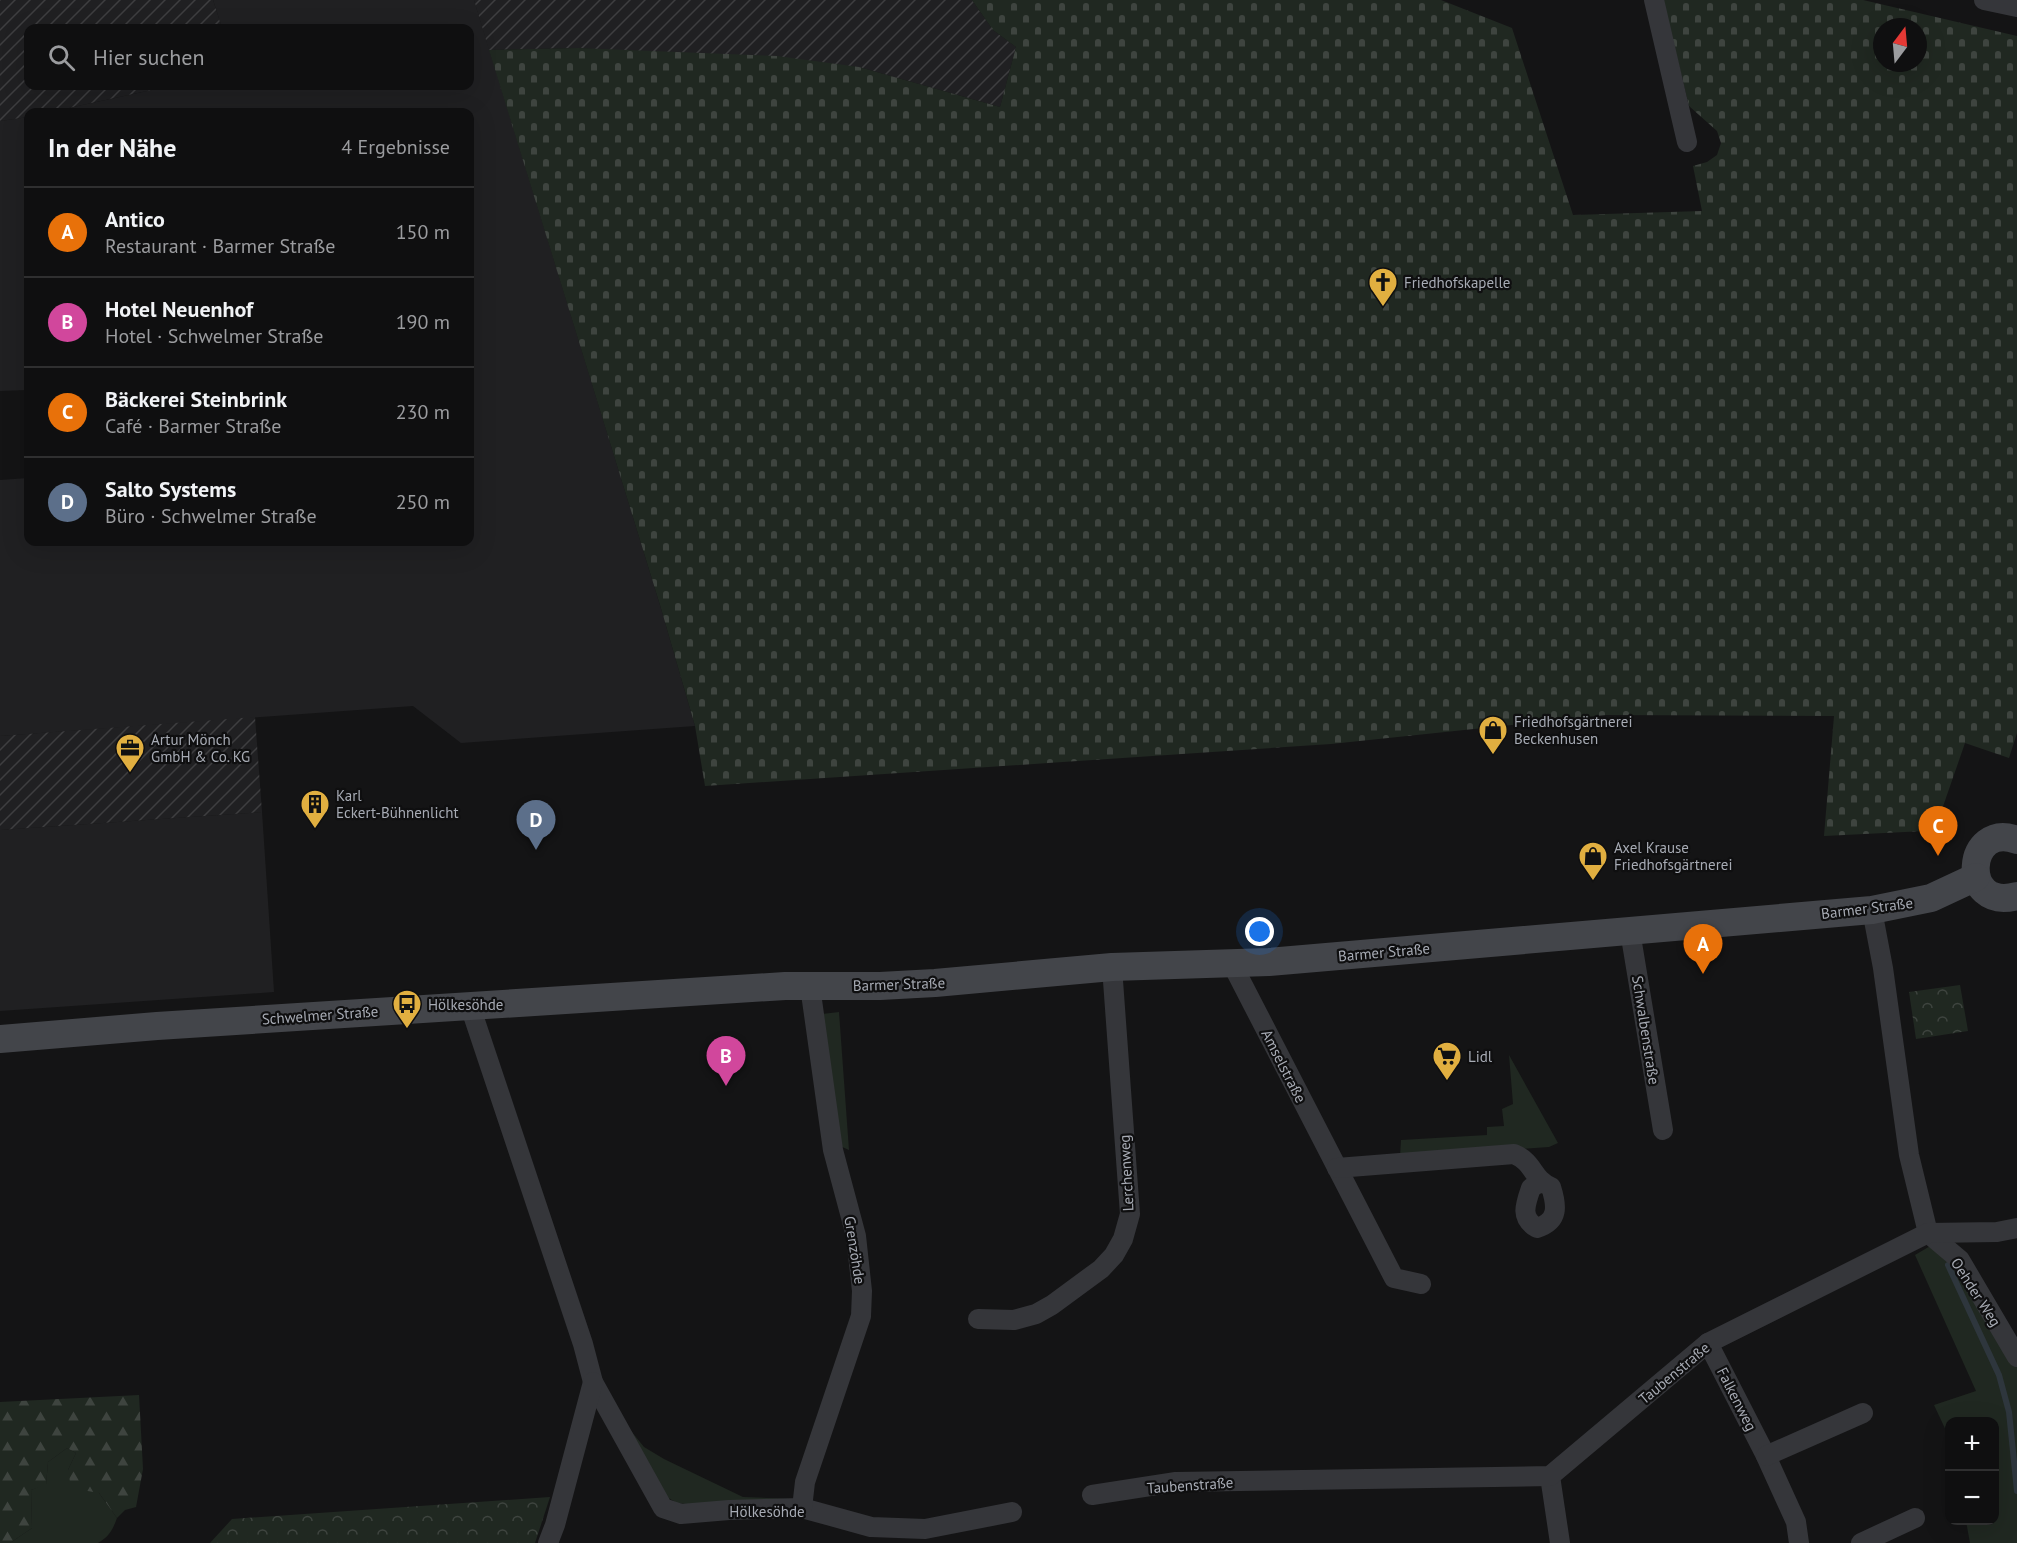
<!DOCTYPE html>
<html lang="de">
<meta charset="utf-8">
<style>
body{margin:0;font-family:"PT Sans",sans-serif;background:#181819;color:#f1f3f6}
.controls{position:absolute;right:18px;bottom:18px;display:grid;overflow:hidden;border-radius:12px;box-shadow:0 6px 24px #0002}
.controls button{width:54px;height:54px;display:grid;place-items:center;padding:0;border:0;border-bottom:2px solid #2f2f30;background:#0f0f10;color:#f1f3f6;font:30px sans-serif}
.compass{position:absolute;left:1873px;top:18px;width:54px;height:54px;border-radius:50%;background:#0f0f10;box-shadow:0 6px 24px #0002;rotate:16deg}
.you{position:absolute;left:1260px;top:932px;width:21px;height:21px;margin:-15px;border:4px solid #fff;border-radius:50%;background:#1a73e8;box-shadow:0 0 0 9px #1a73e833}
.badge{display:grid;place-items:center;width:39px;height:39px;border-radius:50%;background:#b45309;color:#fff;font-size:20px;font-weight:700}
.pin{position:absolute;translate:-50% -50px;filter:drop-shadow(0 2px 3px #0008)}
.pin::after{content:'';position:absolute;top:32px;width:21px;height:18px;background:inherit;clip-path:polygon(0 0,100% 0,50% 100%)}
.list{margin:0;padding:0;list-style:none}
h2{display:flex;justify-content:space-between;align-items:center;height:78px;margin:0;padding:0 24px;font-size:26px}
h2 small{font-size:20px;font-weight:400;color:#9b9c9f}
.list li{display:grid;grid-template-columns:39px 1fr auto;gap:18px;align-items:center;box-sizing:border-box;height:90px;padding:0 24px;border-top:2px solid #2f2f30}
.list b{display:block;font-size:22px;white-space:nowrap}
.list p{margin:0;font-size:20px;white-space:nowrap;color:#9b9c9f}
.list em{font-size:20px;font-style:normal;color:#9b9c9f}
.icon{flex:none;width:33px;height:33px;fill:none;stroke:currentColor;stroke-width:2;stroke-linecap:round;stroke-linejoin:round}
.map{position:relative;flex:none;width:2017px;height:1543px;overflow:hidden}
.search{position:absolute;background:#0f0f10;box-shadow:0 6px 24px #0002;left:24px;top:24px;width:450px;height:66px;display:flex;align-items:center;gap:15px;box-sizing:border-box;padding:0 21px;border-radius:12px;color:#9b9c9f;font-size:22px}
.panel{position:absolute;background:#0f0f10;box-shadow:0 6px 24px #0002;left:24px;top:108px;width:450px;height:438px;border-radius:12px}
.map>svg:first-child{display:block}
</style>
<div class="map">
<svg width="2017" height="1543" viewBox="0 0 2017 1543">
<defs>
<pattern id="industrial-furrows" width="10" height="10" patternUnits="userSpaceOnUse" patternTransform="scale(1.5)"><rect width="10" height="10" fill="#202022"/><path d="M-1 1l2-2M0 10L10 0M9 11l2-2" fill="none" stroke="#3e3e40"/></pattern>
<pattern id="forest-firs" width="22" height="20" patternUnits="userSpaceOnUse" patternTransform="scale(1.5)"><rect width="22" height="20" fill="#202821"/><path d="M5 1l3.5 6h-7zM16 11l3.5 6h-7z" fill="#3e443f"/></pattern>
<pattern id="cemetery-stones" width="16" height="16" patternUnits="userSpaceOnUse" patternTransform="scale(1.5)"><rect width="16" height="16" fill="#202821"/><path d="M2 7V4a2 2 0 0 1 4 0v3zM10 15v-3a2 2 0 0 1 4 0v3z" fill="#3e443f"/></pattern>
<pattern id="park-crowns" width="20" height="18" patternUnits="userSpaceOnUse" patternTransform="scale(1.5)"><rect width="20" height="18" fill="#202821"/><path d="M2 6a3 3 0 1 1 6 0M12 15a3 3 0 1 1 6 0" fill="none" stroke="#3e443f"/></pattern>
</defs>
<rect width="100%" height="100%" fill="#141415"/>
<g fill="#202022">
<path d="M 213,0 L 474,0 L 660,605 L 695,726 L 461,743 L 413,706 L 0,736 L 0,480 L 28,478 L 28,542 L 470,542 L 470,112 L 50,112 L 170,86 L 470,86 L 470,28 L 222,28 Z"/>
<path d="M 28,117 L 28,390 L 0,391 L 0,121 Z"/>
<path d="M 262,812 L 274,992 L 0,1011 L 0,830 Z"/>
</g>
<g fill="url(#industrial-furrows)">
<path d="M 0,0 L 213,0 L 222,28 L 28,28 L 28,86 L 170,86 L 50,112 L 28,112 L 28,117 L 0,121 Z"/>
<path d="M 474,0 L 972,0 L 993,30 L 1016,47 L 1000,107 L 859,67 L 578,48 L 489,50 Z"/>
<path d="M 255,717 L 262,812 L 0,830 L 0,736 Z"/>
</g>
<g fill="#202821">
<path d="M 839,1012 L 849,1150 L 840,1146 L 822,1014 Z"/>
<path d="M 1509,1055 L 1558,1143 L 1549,1147 L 1400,1157 L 1401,1140 L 1487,1135 L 1487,1127 L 1504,1126 L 1502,1109 L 1513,1104 Z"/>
<path d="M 1937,1242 L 2017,1359 L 2017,1543 L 1970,1543 L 1966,1521 L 1994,1520 L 1994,1422 L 1950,1422 L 1949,1437 L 1934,1405 L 1976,1391 L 1915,1255 Z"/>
<path d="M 619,1416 L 644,1447 L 664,1459 L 743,1497 L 792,1499 L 697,1505 L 677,1503 L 665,1496 Z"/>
<path d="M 67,1448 L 76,1453 L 68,1470 L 99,1493 L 117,1518 C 113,1529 109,1537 98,1543 L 10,1543 L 32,1528 L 31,1490 L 46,1484 L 48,1462 Z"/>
</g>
<path fill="url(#forest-firs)" d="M 139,1395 L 143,1469 L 136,1507 L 125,1510 L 117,1518 L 99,1493 L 71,1488 L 68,1470 L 76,1453 L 67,1448 L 48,1462 L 46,1485 L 31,1490 L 32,1528 L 10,1543 L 0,1543 L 0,1402 Z"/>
<path fill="url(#cemetery-stones)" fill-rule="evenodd" d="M 972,0 L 1441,0 L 1512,28 L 1573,215 L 1702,211 L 1693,166 L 1707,162 L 1717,155 L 1721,143 L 1717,131 L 1689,106 L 1663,0 L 1863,0 L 2017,36 L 2017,733 L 2009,758 L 1965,743 L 1940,815 L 1925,831 L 1824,836 L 1834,716 L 1606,715 L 1331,744 L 705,786 L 695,726 L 660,605 L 489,50 L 578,48 L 777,56 L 859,67 L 1000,107 L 1016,47 L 993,30 ZM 1882,27 L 1918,27 L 1918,63 L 1882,63 Z"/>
<g fill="url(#park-crowns)">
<path d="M 1960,985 L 1968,1031 L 1916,1039 L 1909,992 Z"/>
<path d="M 550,1497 L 535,1543 L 210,1543 L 232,1519 Z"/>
</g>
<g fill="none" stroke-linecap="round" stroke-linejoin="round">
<path stroke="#2e363d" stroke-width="6" d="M 1948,1265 L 1999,1375 L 2009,1412 L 2017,1491"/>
<g stroke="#35363a" stroke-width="20">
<path d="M 1654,0 L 1687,142"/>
<path d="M 1984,0 L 2017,7"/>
<path d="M 1872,910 L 1883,968 L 1909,1155 L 1928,1233"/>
<path d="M 1630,931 L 1663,1130"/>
<path d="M 1232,964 L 1394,1278 L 1421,1284"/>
<path d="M 470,1006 L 583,1344 L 593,1382 L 663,1508 L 681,1514 L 729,1510 L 802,1508 L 871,1527 L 925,1529 L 1012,1512"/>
<path d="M 1337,1168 L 1514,1154 C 1535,1163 1531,1178 1551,1187 C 1557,1206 1559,1221 1537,1228 C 1520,1218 1525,1205 1531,1188 L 1540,1182"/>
<path d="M 1928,1233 L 1960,1260 L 2017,1357"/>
<path d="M 978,1319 L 1014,1320 L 1036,1314 L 1052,1305 L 1101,1269 L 1114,1255 L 1123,1239 L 1130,1214 L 1112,967"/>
<path d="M 1708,1343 L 1766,1456 L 1796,1522 L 1799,1543"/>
<path d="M 1766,1456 L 1863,1413"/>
<path d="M 1550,1476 L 1560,1543"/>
<path d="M 1092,1495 L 1176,1482 L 1550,1476 L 1708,1343 L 1928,1233 L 1997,1232 L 2017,1228"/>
<path d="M 802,1508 L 805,1482 L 861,1316 L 862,1291 L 856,1236 L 833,1150 L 810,986"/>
<path d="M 548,1543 L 555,1525 L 593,1382"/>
<path d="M 1861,1543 L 1915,1518"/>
</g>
<g stroke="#43454a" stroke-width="28">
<path d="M 2017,840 C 1966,820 1958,912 2017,896"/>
<path d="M 0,1039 L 157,1026 L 785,986 L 880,986 L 935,983 L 1112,967 L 1269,962 L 1872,910 L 1931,898 L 1976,877"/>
</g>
</g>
<defs>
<g id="church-pin" transform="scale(1.5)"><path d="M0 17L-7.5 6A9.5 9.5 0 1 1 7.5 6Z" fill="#e1af40" stroke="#0f0f10"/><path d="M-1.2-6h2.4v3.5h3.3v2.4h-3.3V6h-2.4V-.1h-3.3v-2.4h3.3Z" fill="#111"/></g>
<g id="shop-pin" transform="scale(1.5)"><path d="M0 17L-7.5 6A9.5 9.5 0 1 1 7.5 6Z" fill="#e1af40" stroke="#0f0f10"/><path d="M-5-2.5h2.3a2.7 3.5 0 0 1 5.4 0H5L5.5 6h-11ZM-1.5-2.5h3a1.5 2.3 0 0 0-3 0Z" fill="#111"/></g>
<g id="office-pin" transform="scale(1.5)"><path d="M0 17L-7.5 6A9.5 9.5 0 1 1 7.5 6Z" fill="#e1af40" stroke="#0f0f10"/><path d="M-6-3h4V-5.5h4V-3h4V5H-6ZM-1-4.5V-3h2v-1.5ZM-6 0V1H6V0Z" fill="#111"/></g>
<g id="building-pin" transform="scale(1.5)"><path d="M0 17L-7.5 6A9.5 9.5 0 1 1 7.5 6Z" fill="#e1af40" stroke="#0f0f10"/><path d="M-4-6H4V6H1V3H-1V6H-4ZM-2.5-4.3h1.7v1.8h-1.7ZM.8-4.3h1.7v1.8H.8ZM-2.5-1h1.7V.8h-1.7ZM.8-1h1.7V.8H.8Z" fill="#111"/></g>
<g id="bus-pin" transform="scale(1.5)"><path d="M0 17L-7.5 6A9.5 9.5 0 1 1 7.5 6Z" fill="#e1af40" stroke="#0f0f10"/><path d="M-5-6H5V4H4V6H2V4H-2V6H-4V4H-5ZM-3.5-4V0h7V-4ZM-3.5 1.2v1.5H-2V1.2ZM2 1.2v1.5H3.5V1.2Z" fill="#111"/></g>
<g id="supermarket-pin" transform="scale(1.5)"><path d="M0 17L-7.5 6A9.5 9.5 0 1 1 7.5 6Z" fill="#e1af40" stroke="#0f0f10"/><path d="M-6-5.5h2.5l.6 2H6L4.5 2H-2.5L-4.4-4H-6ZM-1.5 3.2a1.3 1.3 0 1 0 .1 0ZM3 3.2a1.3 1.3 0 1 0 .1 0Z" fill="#111"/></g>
</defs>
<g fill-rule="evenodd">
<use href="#church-pin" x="1383" y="282"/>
<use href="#shop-pin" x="1493" y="730"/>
<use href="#office-pin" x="130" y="748"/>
<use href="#building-pin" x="315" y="804"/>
<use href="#shop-pin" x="1593" y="856"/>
<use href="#bus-pin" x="407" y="1004"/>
<use href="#supermarket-pin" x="1447" y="1056"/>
</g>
<g text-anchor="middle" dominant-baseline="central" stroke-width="4.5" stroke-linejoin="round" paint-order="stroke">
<g font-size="15" fill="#a7abb4" stroke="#0f0f10" text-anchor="start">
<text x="1404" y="282">Friedhofskapelle</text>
<text x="1514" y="721">Friedhofsgärtnerei<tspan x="1514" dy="17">Beckenhusen</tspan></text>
<text x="151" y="739">Artur Mönch<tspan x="151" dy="17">GmbH &amp; Co. KG</tspan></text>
<text x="336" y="795">Karl<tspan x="336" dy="17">Eckert-Bühnenlicht</tspan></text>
<text x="1614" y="847">Axel Krause<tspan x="1614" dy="17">Friedhofsgärtnerei</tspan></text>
<text x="428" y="1004">Hölkesöhde</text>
<text x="1468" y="1056">Lidl</text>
</g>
<g font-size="15" fill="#a7abb4" stroke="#0f0f10">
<text transform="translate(1867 908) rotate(-7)">Barmer Straße</text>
<text transform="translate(1384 952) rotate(-5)">Barmer Straße</text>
<text transform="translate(899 984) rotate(-2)">Barmer Straße</text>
<text transform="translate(320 1015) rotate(-4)">Schwelmer Straße</text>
<text transform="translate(1646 1030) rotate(81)">Schwalbenstraße</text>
<text transform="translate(1284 1066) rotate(63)">Amselstraße</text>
<text transform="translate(1126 1173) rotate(-93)">Lerchenweg</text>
<text transform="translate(855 1250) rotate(81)">Grenzöhde</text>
<text transform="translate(1976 1292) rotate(57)">Oehder Weg</text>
<text transform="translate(1674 1373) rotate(-40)">Taubenstraße</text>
<text transform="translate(1737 1399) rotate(63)">Falkenweg</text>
<text transform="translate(1190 1485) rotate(-4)">Taubenstraße</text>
<text x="767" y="1511">Hölkesöhde</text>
</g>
</g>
</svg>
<div class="controls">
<button>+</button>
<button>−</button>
</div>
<svg class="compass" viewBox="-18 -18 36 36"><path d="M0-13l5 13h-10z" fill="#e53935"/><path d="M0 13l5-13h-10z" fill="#9b9c9f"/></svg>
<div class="you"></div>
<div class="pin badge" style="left:1703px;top:974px;background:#e8710a">A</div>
<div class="pin badge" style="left:726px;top:1086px;background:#d1479c">B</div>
<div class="pin badge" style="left:1938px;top:856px;background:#e8710a">C</div>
<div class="pin badge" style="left:536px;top:850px;background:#5c6f8a">D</div>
<div class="search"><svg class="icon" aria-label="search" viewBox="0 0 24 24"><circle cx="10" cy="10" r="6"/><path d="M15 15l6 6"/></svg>Hier suchen</div>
<section class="panel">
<h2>In der Nähe<small>4 Ergebnisse</small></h2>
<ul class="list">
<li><span class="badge" style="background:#e8710a">A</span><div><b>Antico</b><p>Restaurant · Barmer Straße</p></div><em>150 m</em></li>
<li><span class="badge" style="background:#d1479c">B</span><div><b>Hotel Neuenhof</b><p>Hotel · Schwelmer Straße</p></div><em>190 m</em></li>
<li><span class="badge" style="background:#e8710a">C</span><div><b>Bäckerei Steinbrink</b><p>Café · Barmer Straße</p></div><em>230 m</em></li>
<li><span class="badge" style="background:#5c6f8a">D</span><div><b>Salto Systems</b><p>Büro · Schwelmer Straße</p></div><em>250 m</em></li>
</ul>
</section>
</div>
